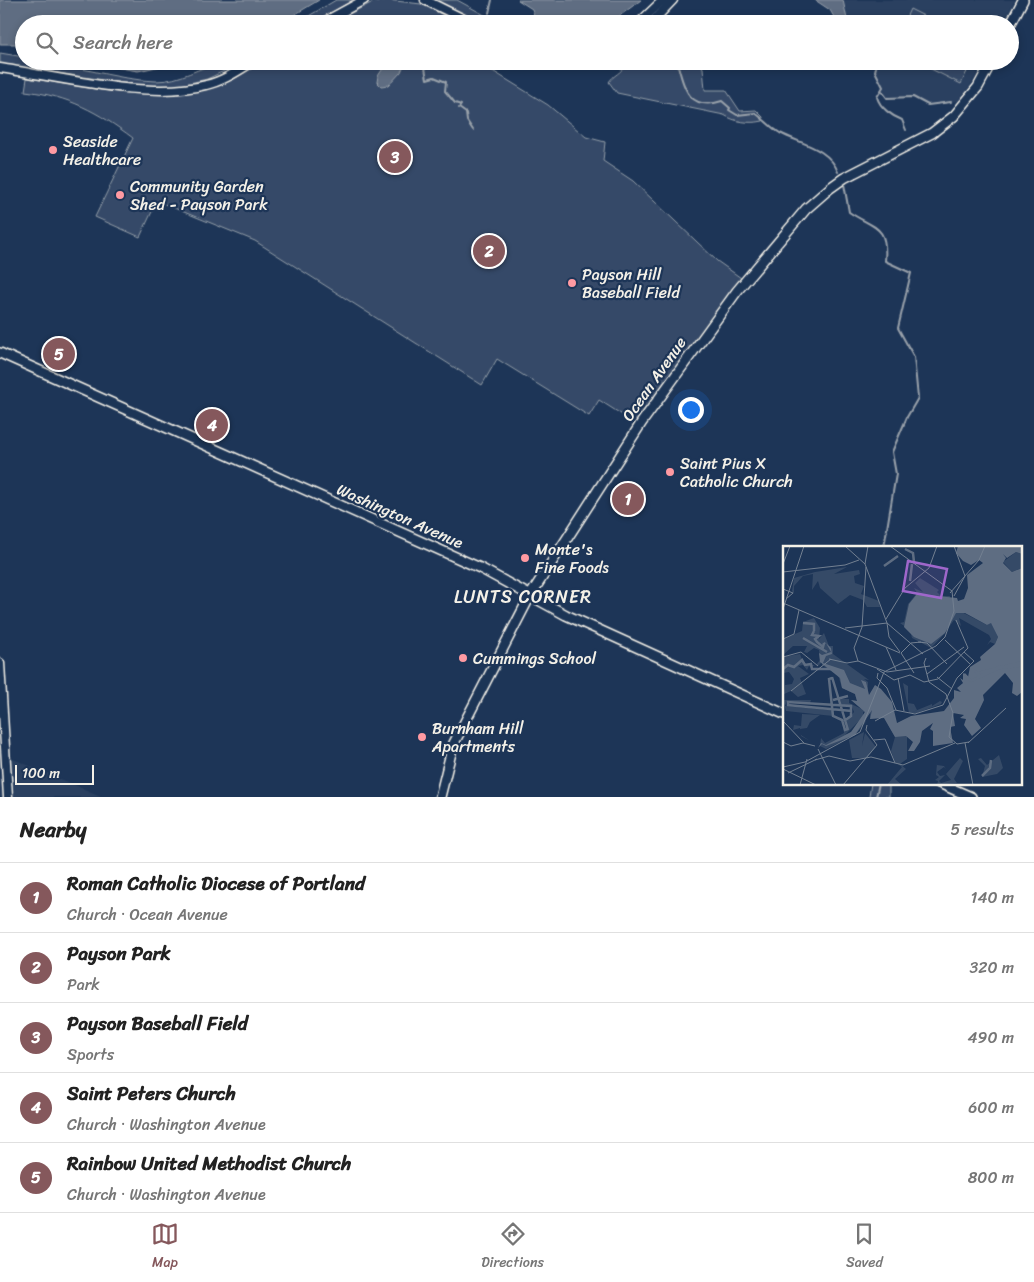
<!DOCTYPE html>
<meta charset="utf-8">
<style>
body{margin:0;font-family:Sriracha,sans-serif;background:#f6f6f6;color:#222}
.scale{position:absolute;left:15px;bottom:12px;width:79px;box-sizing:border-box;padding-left:5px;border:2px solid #f4f1e8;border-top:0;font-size:14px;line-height:18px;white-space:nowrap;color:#f4f1e8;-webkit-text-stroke:4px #1d3557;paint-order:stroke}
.you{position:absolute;left:690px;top:409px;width:18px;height:18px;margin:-12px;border:4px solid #fff;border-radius:50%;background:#1a73e8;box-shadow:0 0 0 8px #1a73e833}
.badge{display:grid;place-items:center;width:32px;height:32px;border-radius:50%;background:#85585c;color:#fff;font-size:16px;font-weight:700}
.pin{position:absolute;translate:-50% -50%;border:2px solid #fff;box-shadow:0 1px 5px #0006}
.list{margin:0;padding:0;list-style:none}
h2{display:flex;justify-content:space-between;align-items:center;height:65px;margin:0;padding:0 20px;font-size:21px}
h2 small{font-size:16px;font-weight:400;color:#767676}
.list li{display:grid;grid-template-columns:32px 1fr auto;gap:15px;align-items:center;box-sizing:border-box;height:70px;padding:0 20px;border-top:1px solid #e0e0e0}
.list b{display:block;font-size:19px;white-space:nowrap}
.list p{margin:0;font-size:16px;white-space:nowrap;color:#767676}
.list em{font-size:16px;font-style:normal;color:#767676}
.icon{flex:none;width:28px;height:28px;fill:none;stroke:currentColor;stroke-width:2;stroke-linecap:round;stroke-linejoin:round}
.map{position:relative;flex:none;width:1034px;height:797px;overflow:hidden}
.search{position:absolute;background:#fff;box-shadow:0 2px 8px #0003;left:15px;right:15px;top:15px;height:55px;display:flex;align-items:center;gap:12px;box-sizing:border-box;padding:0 18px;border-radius:28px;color:#767676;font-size:19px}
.sheet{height:415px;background:#fff}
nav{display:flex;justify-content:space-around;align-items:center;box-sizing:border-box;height:70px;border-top:1px solid #e0e0e0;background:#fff;font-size:14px;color:#767676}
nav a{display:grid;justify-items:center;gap:2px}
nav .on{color:#85585c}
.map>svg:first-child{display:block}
</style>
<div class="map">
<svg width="1034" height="797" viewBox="0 0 1034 797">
<rect width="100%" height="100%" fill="#1d3557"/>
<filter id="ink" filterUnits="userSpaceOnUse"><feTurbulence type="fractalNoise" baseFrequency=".02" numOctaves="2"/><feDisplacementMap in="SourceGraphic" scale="10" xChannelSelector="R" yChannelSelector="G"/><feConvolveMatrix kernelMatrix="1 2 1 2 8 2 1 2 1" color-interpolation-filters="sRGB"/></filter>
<g filter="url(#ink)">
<g fill="#2a4060">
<path d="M 843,0 L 1015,0 L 1003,24 L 848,24 Z"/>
<path d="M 875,61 L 985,61 L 970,86 L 958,101 L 928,105 L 913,97 L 887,98 L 882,91 L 883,87 L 875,71 L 877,63 Z"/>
<path d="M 0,694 L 4,755 L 103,797 L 0,797 Z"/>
</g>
<g fill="#354a67" stroke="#949ea8">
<path d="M 336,0 L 353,0 L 311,24 L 295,24 Z"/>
<path d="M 387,0 L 421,4 L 461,24 L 330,24 L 371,3 Z"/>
<path d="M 435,0 L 457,0 L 501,24 L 483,24 Z"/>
<path d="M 910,9 L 940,24 L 903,24 Z"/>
<path d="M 0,53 L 24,57 L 24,61 C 68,61 112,80 156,81 C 181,81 199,67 222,62 C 229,60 238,61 245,61 L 207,79 L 176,86 L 150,87 L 0,64 Z"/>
<path d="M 264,61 L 494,61 L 491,70 L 548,105 L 586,137 L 605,142 L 603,161 L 633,181 L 717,261 L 741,278 L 635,423 L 599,400 L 589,416 L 497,359 L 482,385 L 255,241 L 157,201 L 140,237 L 95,217 L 133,138 C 98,112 69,96 25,91 L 27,78 C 92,87 164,108 227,82 C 240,77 252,68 264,61 Z"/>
<path d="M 622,61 L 699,61 L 703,68 L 705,90 L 726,90 L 740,111 L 756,110 L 763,117 L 763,121 C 750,124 735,122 724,115 L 617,93 L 609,82 C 613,75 622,73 625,65 Z"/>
<path d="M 915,61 L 972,61 L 961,84 Z"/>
<path d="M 871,783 L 889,783 L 889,797 L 869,797 Z"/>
</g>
<g fill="#5e6d82" stroke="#9aa2ab">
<path d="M 0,0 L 319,0 L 279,24 L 24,24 L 23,44 L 0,44 Z"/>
<path d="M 518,0 L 641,0 L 618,17 L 600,24 L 537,24 L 532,9 Z"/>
<path d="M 815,0 L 843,0 L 848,24 L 838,24 L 830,10 Z"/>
<path d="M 77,61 L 185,61 L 138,71 Z"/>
<path d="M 388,61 L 406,61 L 401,72 L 389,85 L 381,86 L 377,82 L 378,76 Z"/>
</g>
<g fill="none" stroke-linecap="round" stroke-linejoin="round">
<g stroke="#9aa2ab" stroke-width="2">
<path d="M 489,13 L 492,0"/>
<path d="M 618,17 L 622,22"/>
<path d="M 429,61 L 425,68 L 427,79 L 434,77 L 446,82 L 445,91 L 455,103 L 461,105 L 459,108 L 466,113 L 467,121 L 473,130"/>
<path d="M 674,61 L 677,62 C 684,87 688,112 722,101 L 730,108 L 729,110 L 737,115 L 755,113 C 764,119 771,128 780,133 C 801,144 829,148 838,172"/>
<path d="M 875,61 L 877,63 L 875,71 L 883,87 L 877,97 C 880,108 892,116 902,120 L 906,130"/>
<path d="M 882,91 L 887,98 L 913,97 L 928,105 L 951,102"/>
<path d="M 844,184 L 849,212 C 874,229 888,224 885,261 L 911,273 L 898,328 L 914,357 L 918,398 L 907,417 L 892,452 L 896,474 L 884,547"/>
<path d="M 876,797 L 879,783"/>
</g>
<g stroke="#f4f1e8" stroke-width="11">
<g id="minor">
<path d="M 425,0 L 474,24"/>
<path d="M 320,24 L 364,0"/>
<path d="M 638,24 L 663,0"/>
<path d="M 650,24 L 673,0"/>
<path d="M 0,68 C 59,77 150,100 206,85 C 224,81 239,70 254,61"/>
<path d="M 0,663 L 8,797"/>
</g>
</g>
<g stroke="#f4f1e8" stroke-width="12">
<g id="major">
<path d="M 1010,25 L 1023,0"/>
<path d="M 0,353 L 480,568 L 566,615 L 784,714"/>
<path d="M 939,783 L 971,797"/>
<path d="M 440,797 L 453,745 L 530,596 L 642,422 L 737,291 L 806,209 L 830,188 L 844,178 L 932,133 L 954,116 L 978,87 L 992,61"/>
</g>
</g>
<use href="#minor" stroke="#1d3557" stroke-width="8"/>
<use href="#major" stroke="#1d3557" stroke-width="9"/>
</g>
</g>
<g fill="#ff9aa2" stroke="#1d3557" stroke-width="2">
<circle cx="53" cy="150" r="5"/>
<circle cx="120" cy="195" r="5"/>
<circle cx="572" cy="283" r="5"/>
<circle cx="670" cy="472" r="5"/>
<circle cx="525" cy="558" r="5"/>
<circle cx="463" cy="658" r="5"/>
<circle cx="422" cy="737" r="5"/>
</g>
<g text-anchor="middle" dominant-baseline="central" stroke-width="4.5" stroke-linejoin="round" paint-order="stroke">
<g font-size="16" fill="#f4f1e8" stroke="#1d3557" text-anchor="start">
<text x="63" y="141">Seaside<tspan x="63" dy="18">Healthcare</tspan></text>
<text x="130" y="186">Community Garden<tspan x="130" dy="18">Shed - Payson Park</tspan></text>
<text x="582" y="274">Payson Hill<tspan x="582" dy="18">Baseball Field</tspan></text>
<text x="680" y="463">Saint Pius X<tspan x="680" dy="18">Catholic Church</tspan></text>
<text x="535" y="549">Monte's<tspan x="535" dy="18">Fine Foods</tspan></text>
<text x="473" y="658">Cummings School</text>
<text x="432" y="728">Burnham Hill<tspan x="432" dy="18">Apartments</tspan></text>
</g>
<g font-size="16" fill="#f4f1e8" stroke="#1d3557">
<text transform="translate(654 379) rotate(-55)">Ocean Avenue</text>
<text transform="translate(400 516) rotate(24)">Washington Avenue</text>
</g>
<g font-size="18" letter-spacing="1" fill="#f4f1e8" stroke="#1d3557">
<text x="523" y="597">LUNTS CORNER</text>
</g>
</g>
<g transform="translate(783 546)">
<rect width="239" height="239" fill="#1d3557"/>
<path d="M 233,6 L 239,8 L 239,22 L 229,26 L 220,16 ZM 64,21 L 51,28 L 76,24 L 77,28 L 71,30 L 72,37 L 81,40 L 78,48 L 96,55 L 97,61 L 84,61 L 80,54 L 67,49 L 55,58 L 37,42 L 35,35 L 29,44 L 30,28 L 20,30 L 11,40 L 11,48 L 9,45 L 11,32 L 32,26 ZM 137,32 L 156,44 L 154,46 L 158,50 L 167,50 L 157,87 L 162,87 L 173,63 L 204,79 L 208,76 L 215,91 L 212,98 L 207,96 L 204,99 L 208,93 L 206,89 L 176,72 L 178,80 L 171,74 L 162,87 L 148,102 L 129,92 L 127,84 L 117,77 L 121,76 L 125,58 L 134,47 L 131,42 L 140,46 L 132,37 ZM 31,72 L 37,82 L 36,93 L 41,87 L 46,100 L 50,100 L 50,108 L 86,134 L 81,133 L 85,136 L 85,148 L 71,144 L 84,149 L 83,167 L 80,166 L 80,171 L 62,189 L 74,183 L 86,162 L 98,161 L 101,171 L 87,173 L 87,163 L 82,177 L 72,189 L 43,203 L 37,200 L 38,192 L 42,197 L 61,187 L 59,175 L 53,172 L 59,174 L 64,185 L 63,175 L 71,166 L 69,161 L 58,159 L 57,153 L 66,153 L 66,157 L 79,163 L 68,154 L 74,155 L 72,148 L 59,142 L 55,129 L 39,119 L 39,116 L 35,120 L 33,119 L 37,114 L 36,104 L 31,102 L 24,107 L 21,106 L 24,100 L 10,100 L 0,109 L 0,93 L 19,85 L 20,76 ZM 17,108 L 21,119 L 32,119 L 28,121 L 30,124 L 26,120 L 24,124 L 20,119 L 15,120 L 26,128 L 17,132 L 23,148 L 15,151 L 8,145 L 1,148 L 2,139 L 9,138 L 11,133 L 6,126 L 0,127 L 0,111 ZM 120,137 L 125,140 L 125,157 L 131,158 L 134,164 L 127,167 L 149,158 L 149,160 L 157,155 L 159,156 L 158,158 L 134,167 L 126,167 ZM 0,154 L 28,154 L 27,157 L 4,155 L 2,160 L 49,164 L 50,170 L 3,165 ZM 19,168 L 37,169 L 27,176 L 24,182 L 17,183 L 18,189 L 27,195 L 18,190 L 17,182 L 10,184 L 11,179 L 18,180 ZM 104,177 L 114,186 L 124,186 L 124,213 L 117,218 L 123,223 L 112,233 L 119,239 L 104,239 L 119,221 L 112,216 L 108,205 L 112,191 ZM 81,186 L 79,200 L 82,187 L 93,201 L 84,212 L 69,212 L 66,194 ZM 216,209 L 220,222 L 214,228 L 199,231 L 202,220 L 195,213 L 198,212 L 204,219 ZM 177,212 L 180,215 L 171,233 L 174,237 L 154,239 L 155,235 L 152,234 L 156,231 L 153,229 L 154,217 L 154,219 L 161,220 L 163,223 L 161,221 L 154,226 L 157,230 L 162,229 L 156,235 L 158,237 L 168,234 L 163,228 Z" fill="#354a67"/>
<path d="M 175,0 L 239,0 L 239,8 L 233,6 L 224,12 L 220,8 L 223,12 L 220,17 L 229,26 L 239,22 L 239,146 L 234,150 L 229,147 L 230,137 L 222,127 L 200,149 L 201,154 L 192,173 L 198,182 L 189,190 L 181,179 L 183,173 L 177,172 L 181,169 L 170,167 L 172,180 L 167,181 L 170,197 L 150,200 L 150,185 L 147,183 L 150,177 L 139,185 L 137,196 L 131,205 L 125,205 L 130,196 L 123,190 L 112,191 L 101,172 L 87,173 L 89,164 L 72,189 L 43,200 L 39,198 L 35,202 L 38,197 L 43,199 L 68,186 L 82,166 L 68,154 L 74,155 L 72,148 L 59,142 L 57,132 L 37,116 L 36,107 L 39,109 L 48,106 L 43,97 L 40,100 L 41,96 L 43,97 L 48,102 L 49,108 L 43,110 L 40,117 L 61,124 L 67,137 L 82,143 L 78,134 L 83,136 L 86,149 L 92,139 L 98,143 L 109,156 L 114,177 L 128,170 L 161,165 L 171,152 L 171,144 L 178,146 L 174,142 L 180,137 L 177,132 L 180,134 L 180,127 L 185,131 L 187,121 L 198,114 L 197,111 L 212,98 L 215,91 L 208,77 L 204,79 L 182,67 L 173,67 L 162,87 L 148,98 L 131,91 L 121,81 L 126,58 L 134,48 L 174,52 L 175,55 L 181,53 L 185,42 L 184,29 L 200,17 L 196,14 L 188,19 L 180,15 L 173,7 Z" fill="#5e6d82"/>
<path fill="none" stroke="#5e6d82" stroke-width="2.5" d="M 122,3 L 130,7 L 131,16M 101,20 L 115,10M 127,35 L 129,18M 20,77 L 31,78 L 31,85M 31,85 L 29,89 L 36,90 L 32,93 L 34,96 L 40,101 L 41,97M 20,92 L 44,106M 0,123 L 5,119 L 11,121 L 19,114 L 22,119 L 28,118 L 29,123 L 48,123M 192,125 L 197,130 L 216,121 L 239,119M 195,127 L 239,116M 181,128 L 188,135 L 216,122 L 239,120M 49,131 L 65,184M 49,132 L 46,133 L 50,170 L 59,174 L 62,184 L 65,183M 50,154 L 65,150M 4,159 L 69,165M 5,160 L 5,156 L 68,160 L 68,170 L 61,175M 199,230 L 207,222 L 208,214"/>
<path fill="none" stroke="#738091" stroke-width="1" d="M 62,0 L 82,18 L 104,77 L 140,108M 107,0 L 169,45M 171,0 L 182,30 L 171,50M 0,18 L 7,0M 82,18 L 85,0M 0,26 L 62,19 L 76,14M 0,43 L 10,47 L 3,53M 167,47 L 196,14 L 202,0M 0,57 L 117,107M 0,63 L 21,0M 103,73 L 122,42 L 146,22 L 154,0M 62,82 L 104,77 L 106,91 L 117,106M 0,93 L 11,88 L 16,64M 162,94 L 188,119M 135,96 L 144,97 L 164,118M 103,101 L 113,124M 118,107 L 131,127M 118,107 L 128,97 L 138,96M 0,111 L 18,106 L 35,120M 143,112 L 141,117 L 146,136 L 163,148 L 170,167 L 166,191 L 174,198 L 186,196M 46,113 L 64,117 L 75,115 L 104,126 L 147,120M 75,115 L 71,102 L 79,81 L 83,21M 94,123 L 111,134 L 127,129 L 141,136 L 155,133 L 185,102 L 173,74M 95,127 L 94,132 L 104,142 L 113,164M 144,128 L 181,101M 154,131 L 169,143M 115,132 L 121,165M 8,145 L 48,113M 0,175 L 21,197M 92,175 L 112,164 L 132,168 L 160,159 L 174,132 L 191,115 L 181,106M 91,194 L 102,193 L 112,217M 0,196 L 8,200 L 20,197 L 32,200M 182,197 L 190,239M 185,197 L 223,162M 35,203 L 53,239M 32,214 L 46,210 L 67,215 L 88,211 L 120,219 L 172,197M 0,221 L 22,216 L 77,186 L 101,126 L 153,100 L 162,91 L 171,65 L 169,45M 0,223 L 33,239M 5,227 L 34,213M 17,239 L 24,213M 60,239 L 94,199 L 83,184 L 84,179"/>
<path fill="#9f67cb" fill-opacity="0.15" stroke="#9f67cb" stroke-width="2.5" d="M 125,15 L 164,23 L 158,52 L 120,45 Z"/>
<rect width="239" height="239" fill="none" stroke="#f4f1e8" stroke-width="2.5"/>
</g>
</svg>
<div class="scale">100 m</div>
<div class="you"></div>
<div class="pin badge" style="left:628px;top:499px">1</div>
<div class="pin badge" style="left:489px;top:251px">2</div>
<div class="pin badge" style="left:395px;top:157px">3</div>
<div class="pin badge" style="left:212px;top:425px">4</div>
<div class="pin badge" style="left:59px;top:354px">5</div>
<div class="search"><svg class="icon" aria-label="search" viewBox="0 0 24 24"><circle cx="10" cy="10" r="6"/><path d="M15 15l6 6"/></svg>Search here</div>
</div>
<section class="sheet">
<h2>Nearby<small>5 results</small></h2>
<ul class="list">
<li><span class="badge">1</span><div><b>Roman Catholic Diocese of Portland</b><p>Church · Ocean Avenue</p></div><em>140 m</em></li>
<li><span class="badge">2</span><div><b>Payson Park</b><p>Park</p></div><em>320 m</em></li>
<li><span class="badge">3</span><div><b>Payson Baseball Field</b><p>Sports</p></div><em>490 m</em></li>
<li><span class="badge">4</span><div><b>Saint Peters Church</b><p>Church · Washington Avenue</p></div><em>600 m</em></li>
<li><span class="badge">5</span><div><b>Rainbow United Methodist Church</b><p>Church · Washington Avenue</p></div><em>800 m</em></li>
</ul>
</section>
<nav>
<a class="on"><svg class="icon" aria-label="map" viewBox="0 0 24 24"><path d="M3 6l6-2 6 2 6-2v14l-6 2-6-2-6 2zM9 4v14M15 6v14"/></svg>Map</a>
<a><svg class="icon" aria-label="directions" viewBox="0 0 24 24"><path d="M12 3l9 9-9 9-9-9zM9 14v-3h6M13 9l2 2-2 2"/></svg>Directions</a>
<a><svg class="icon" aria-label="saved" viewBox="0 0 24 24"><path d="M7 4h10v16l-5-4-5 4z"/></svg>Saved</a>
</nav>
